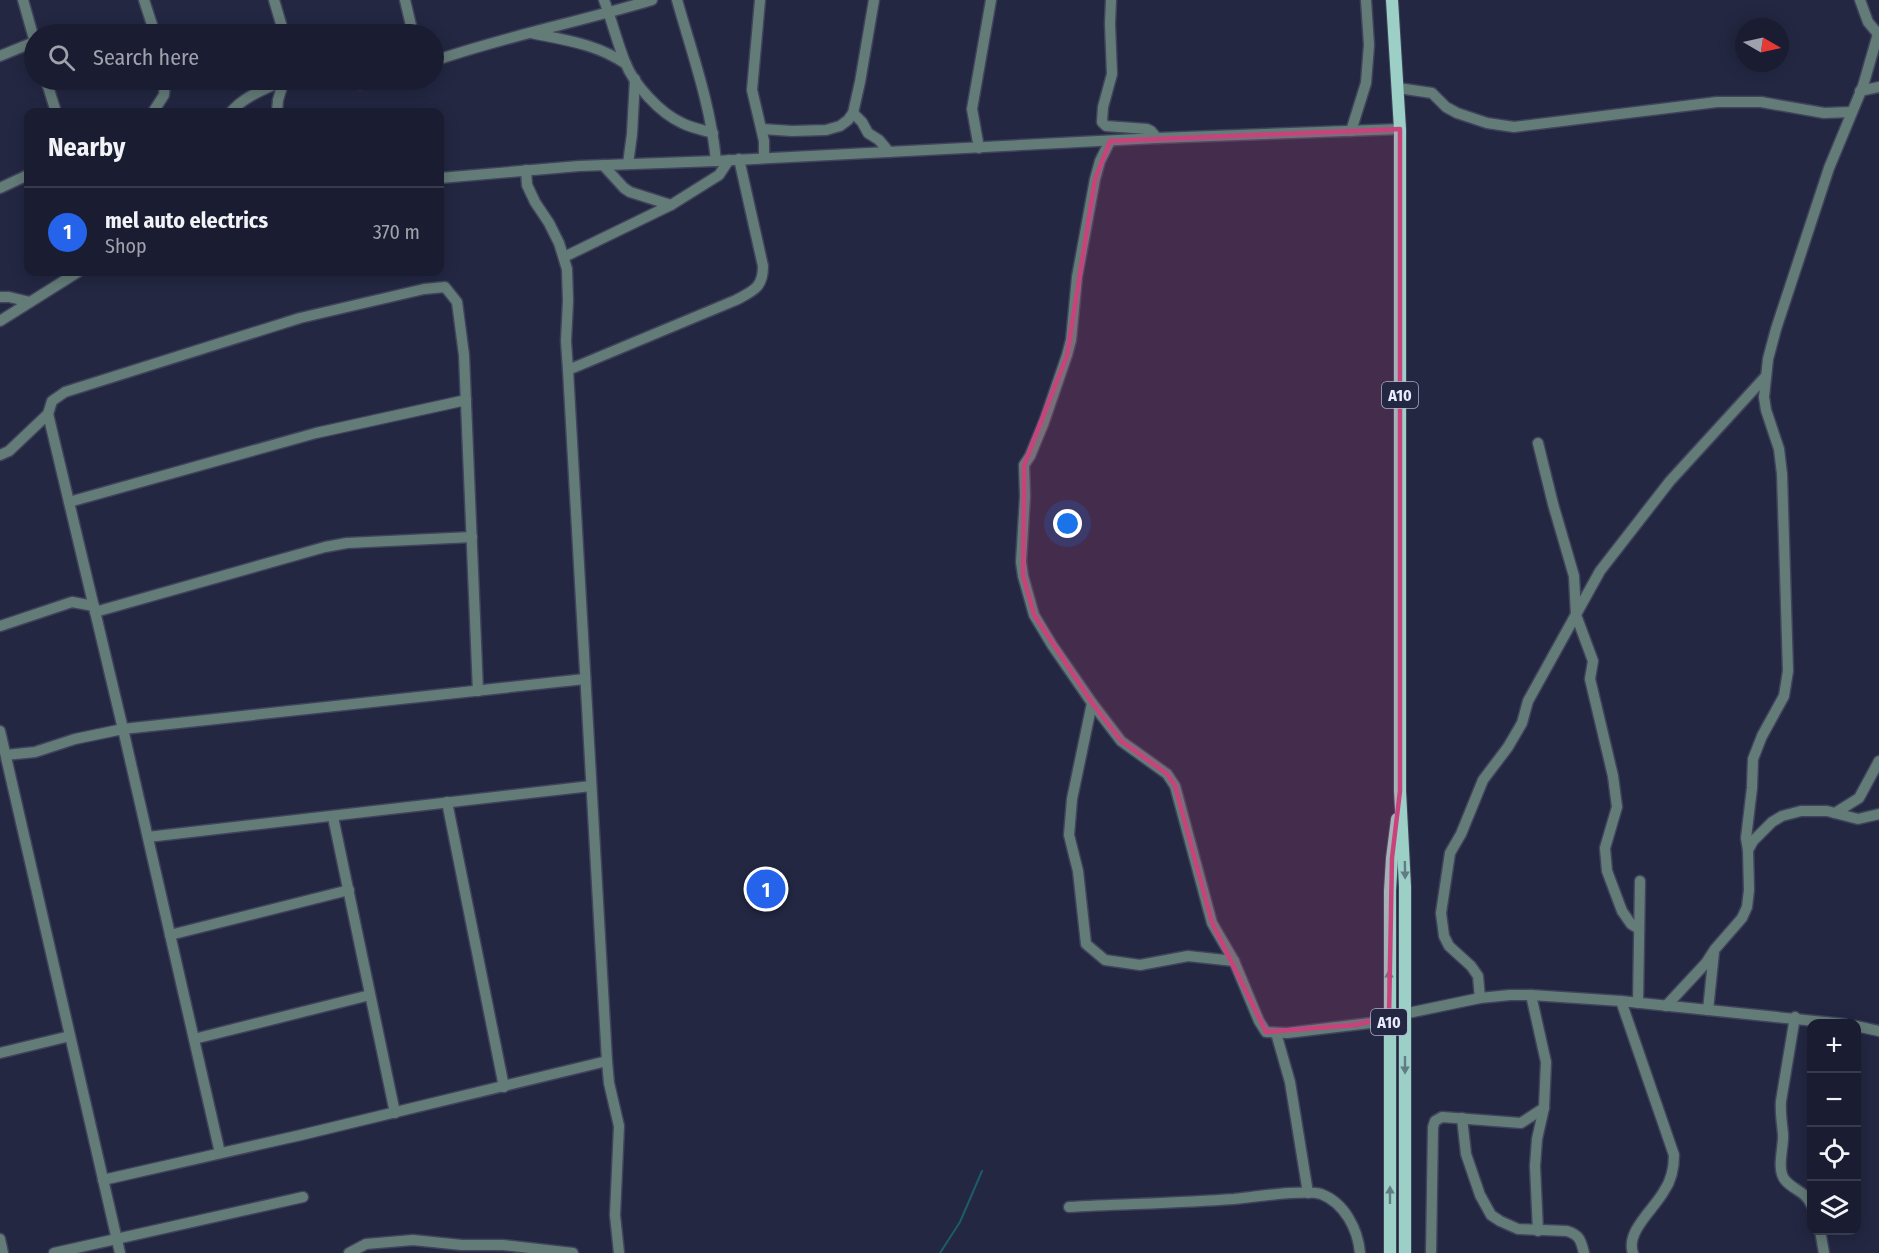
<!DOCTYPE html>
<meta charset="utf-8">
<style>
body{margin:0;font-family:"Fira Sans Condensed",sans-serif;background:#272a3e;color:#f1f3f6}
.controls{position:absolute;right:18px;bottom:18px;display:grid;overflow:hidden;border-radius:12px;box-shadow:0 3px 15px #0003}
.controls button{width:54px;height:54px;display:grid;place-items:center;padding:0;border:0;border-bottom:2px solid #383b4d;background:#1a1d32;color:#f1f3f6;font:30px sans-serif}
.compass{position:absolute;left:1735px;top:18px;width:54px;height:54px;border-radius:50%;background:#1a1d32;box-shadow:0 3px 15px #0003;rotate:99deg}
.you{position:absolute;left:1068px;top:524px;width:21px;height:21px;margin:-15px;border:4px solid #fff;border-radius:50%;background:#1a73e8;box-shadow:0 0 0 9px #1a73e833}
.badge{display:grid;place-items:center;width:39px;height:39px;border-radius:50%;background:#2563eb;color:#fff;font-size:20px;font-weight:700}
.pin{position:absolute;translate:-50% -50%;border:3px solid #fff;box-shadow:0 2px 6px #0006}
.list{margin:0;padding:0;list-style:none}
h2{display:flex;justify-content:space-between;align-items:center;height:78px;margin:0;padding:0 24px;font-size:26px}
h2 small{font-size:20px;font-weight:400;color:#9fa2ac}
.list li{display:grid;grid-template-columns:39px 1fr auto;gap:18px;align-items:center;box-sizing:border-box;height:90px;padding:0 24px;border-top:2px solid #383b4d}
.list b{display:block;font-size:22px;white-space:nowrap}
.list p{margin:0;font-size:20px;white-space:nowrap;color:#9fa2ac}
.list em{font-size:20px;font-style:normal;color:#9fa2ac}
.icon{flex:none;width:33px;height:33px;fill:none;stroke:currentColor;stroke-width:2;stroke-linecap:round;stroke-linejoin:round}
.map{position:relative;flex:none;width:1879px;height:1253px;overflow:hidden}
.search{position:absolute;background:#1a1d32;box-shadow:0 3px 15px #0003;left:24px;top:24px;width:420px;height:66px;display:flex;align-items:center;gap:15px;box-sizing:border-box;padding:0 21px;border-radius:33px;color:#9fa2ac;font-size:22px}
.panel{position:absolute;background:#1a1d32;box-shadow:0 3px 15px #0003;left:24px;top:108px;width:420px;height:168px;border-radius:12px}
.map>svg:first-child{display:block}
</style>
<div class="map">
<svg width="1879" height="1253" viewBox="0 0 1879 1253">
<rect width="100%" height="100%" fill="#232742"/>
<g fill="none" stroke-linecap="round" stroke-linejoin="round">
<path stroke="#1e5b68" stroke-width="2" d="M 940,1253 L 960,1222 L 982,1171"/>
<g stroke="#3f435c" stroke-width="13">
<g id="minor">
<path d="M 23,0 L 34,39"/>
<path d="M 144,0 L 155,34"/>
<path d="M 274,0 L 284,34"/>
<path d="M 405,0 L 413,34"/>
<path d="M 604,0 C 612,21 617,42 625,62 C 634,85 660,113 682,123 C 692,128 703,130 713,133"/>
<path d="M 677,0 C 692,53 711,106 716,161"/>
<path d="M 760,0 L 752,90 L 764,141 L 764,158"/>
<path d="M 1111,0 L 1110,24 L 1112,74 L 1103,107 L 1102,122 L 1106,126 L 1147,129 L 1151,131 L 1157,138"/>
<path d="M 1860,0 L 1868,22 L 1879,35"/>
<path d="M 531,33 C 565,40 597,44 626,64"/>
<path d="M 0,56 L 34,42"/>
<path d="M 434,61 C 506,36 579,22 652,0"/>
<path d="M 46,80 L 56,112"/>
<path d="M 350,80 L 360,84 L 374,80"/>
<path d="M 1398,88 L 1432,93 L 1446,107 L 1457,113 L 1487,123 L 1514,127 L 1717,102 L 1761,102 L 1824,113 L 1851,112"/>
<path d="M 1860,91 L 1879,87"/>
<path d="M 153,112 L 164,95 L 165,80"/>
<path d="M 231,112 C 244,96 266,89 284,80"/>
<path d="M 277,112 L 278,100 L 284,80"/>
<path d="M 853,113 L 862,122 L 868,133 L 879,140 L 889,152"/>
<path d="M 762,129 L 792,131 L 826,130 L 840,126 L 848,120 L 853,113 L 860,82 L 874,0"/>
<path d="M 1351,131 L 1366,83 L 1369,45 L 1366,0"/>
<path d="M 1110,141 L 1100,161 L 1095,179 L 1077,277 L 1071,340 L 1067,355 L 1044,422 L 1030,456 L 1024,465 L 1025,496 L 1021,562 L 1023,576 L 1034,615 L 1052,645 L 1092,703 L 1121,741 L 1167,774 L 1175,786 L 1212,923 L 1234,961 L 1259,1021 L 1266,1032 L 1287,1033 L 1370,1023 L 1389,1017 L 1480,998 L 1510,995 L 1531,995 L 1621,1001 L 1844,1024"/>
<path d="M 979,148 L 972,109 L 991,0"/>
<path d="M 628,164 L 632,134 L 635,79"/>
<path d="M 603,165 L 624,188 L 630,192 L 671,205"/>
<path d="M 526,170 L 527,185 L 535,202 L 549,223 L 559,243 L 567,269 L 568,301 L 566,341 L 568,370 L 736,300 C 753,291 763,288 763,266 L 739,159"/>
<path d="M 440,178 L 579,166 L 716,161 L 1157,138 L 1400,129"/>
<path d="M 0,188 L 28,175"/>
<path d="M 564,257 L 671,205 L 719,175 L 729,160"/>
<path d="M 0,297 L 9,297 L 30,302"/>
<path d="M 0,321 L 78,272"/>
<path d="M 568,370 L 607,1061 L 609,1083 L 619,1126 L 615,1215 L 619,1253"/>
<path d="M 48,414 L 123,729 L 220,1153"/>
<path d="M 1538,443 L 1553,504 L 1574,576 L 1576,615 L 1593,661 L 1590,679 L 1613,776 L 1617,807 L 1605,848 L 1607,871 L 1622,911 L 1631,924 L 1639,929"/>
<path d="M 0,455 L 9,451 L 48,414 L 52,401 L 65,392 L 300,318 L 424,289 L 445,287 L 457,302 L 464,355 L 478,691"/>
<path d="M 69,502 L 316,433 L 466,400"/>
<path d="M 95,612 L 325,547 L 347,543 L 472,537"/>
<path d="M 0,626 L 72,602 L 94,606"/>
<path d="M 1092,703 L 1072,799 L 1069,835 L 1078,871 L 1086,944 L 1105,960 L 1140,965 L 1188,956 L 1234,961"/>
<path d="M 0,731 L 120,1253"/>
<path d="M 6,755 L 35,752 L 75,739 L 123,729 L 585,679"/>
<path d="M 447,802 L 504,1087"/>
<path d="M 1835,813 L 1859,798 L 1879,761"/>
<path d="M 333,817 L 395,1113"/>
<path d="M 148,837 L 591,786"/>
<path d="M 1748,850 L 1746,838 L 1752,788 L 1753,759 L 1762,736 L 1784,696 L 1788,671 L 1782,474 L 1779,449 L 1766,410 L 1764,397 L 1768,359 L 1776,329 L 1829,168 L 1863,86 L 1878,34"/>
<path d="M 170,935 L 349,890"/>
<path d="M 1531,995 L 1546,1062 L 1544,1108 L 1537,1139 L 1535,1166 L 1538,1231"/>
<path d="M 1480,998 L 1478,976 L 1471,966 L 1449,946 L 1444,936 L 1441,913 L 1450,853 L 1461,834 L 1483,780 L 1508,747 L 1522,723 L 1528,701 L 1600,571 L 1670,481 L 1766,376"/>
<path d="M 1621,1001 L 1674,1155 C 1674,1167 1671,1181 1664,1191 C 1655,1208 1625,1232 1633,1253"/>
<path d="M 1638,1003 L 1640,881"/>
<path d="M 1666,1006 L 1706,963 L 1715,949 L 1742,918 L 1747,907 L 1749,890 L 1748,850 L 1753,841 L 1772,822 L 1782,816 L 1801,811 L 1827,811 L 1858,819 L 1879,814"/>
<path d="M 1708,1010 L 1714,952"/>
<path d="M 1795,1017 L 1781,1101 C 1780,1112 1782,1123 1783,1134 C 1784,1147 1776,1169 1785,1180 C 1794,1191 1805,1190 1812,1206"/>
<path d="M 1856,1026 L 1879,1031"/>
<path d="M 1276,1033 L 1290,1082 L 1308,1193"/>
<path d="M 194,1039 L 370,995"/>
<path d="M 0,1053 L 70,1036"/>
<path d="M 1462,1118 L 1466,1154 L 1480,1195 L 1491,1215 L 1500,1221 L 1518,1229 L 1567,1231 C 1580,1235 1581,1241 1584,1253"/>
<path d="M 103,1180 L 301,1135 L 607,1061"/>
<path d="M 1069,1207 C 1124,1204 1179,1203 1234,1199 C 1253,1197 1306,1189 1321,1194 C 1345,1203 1358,1230 1360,1253"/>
<path d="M 1820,1230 L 1824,1253"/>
<path d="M 0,1239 L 3,1253"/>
<path d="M 54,1253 L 303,1197"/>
<path d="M 349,1253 L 366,1244 L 413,1240 L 462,1245 L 503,1245 L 573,1253"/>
<path d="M 1431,1253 L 1433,1127 L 1435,1121 L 1442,1117 L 1521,1123 L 1544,1108"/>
</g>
</g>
<g stroke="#3f435c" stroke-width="14">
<g id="major">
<path d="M 1392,0 L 1400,129 L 1400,791 L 1405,887 L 1405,1253"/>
<path d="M 1390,1253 L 1390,891 L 1392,858 L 1397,819"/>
</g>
</g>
<use href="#minor" stroke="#647c78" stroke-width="10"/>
<use href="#major" stroke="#9cd0c7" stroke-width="12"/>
</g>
<defs><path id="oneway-solid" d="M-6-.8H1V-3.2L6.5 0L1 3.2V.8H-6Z" transform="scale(1.5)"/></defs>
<g fill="#607c84">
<use href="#oneway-solid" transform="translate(1405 870) rotate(89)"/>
<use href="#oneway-solid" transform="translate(1389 979) rotate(-90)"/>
<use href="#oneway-solid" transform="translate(1405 1065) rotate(90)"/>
<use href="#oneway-solid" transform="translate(1390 1195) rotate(-90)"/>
</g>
<path fill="#ca427c" fill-opacity="0.2" stroke="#ca427c" stroke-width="4.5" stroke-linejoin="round" d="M 1400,129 L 1400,791 L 1392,858 L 1389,1017 L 1356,1025 L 1266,1032 L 1212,923 L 1175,786 L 1167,774 L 1121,741 L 1092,703 L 1034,615 L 1023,576 L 1024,465 L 1067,355 L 1095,179 L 1110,141 Z"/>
<g text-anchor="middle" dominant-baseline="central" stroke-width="4.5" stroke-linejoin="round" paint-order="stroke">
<g fill="#232742" stroke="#adb1c6" stroke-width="1.5">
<rect x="1382" y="382" width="36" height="26" rx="4.5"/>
<rect x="1371" y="1009" width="36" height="26" rx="4.5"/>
</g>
<g font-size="16" font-weight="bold" fill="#e8ecfe">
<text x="1400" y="395">A10</text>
<text x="1389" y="1022">A10</text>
</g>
</g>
</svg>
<div class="controls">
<button>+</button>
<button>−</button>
<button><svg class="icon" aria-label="locate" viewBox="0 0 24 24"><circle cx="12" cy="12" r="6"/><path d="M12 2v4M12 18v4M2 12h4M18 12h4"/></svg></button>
<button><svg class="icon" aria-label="layers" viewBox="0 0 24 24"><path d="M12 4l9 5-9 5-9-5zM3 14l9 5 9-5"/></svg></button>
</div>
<svg class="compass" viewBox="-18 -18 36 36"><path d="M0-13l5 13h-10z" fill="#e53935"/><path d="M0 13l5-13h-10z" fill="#9fa2ac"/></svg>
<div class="you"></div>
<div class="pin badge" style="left:766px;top:889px">1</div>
<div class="search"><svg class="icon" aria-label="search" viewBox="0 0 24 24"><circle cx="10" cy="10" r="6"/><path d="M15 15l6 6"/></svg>Search here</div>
<section class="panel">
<h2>Nearby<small></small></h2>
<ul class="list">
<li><span class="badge">1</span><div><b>mel auto electrics</b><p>Shop</p></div><em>370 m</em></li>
</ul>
</section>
</div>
